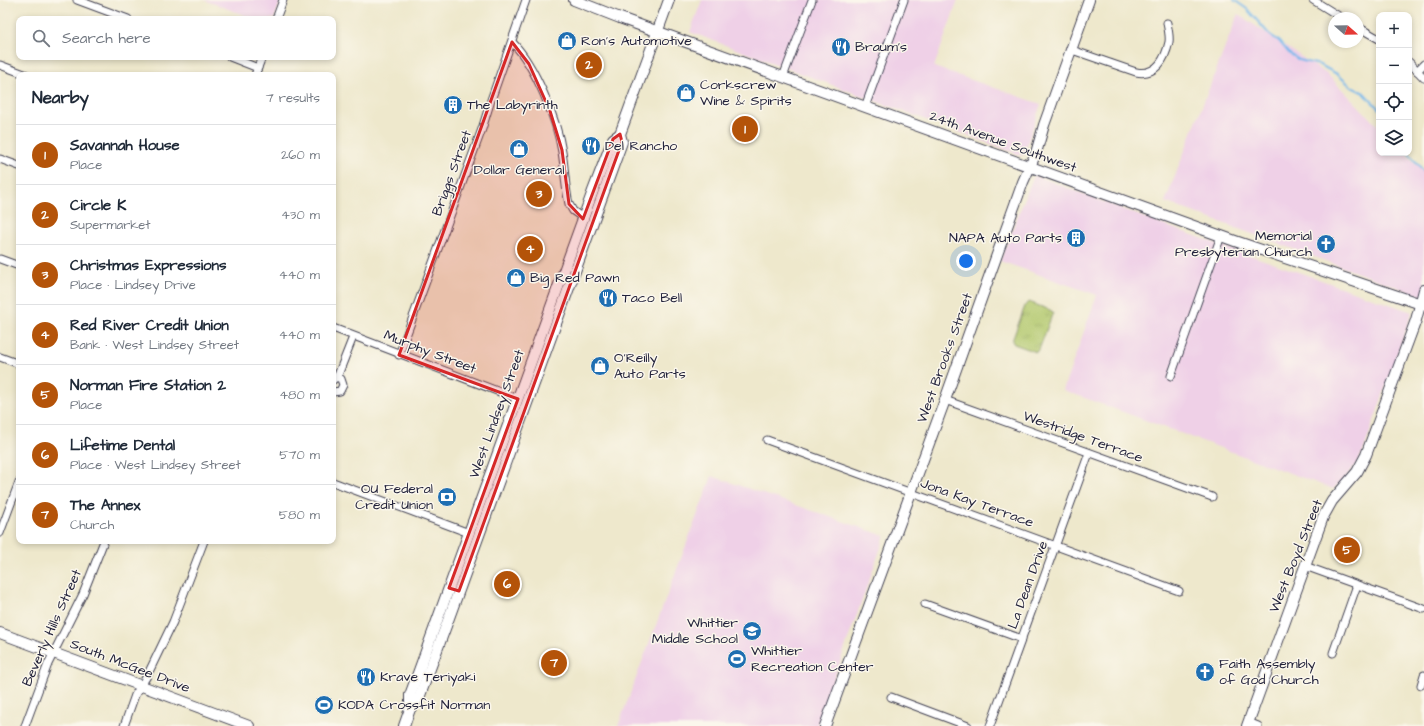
<!DOCTYPE html>
<meta charset="utf-8">
<style>
body{margin:0;font-family:"Architects Daughter",sans-serif;background:#f6f6f7;color:#1f2937}
.controls{position:absolute;right:12px;top:12px;display:grid;overflow:hidden;border-radius:8px;box-shadow:0 2px 6px #0003}
.controls button{width:36px;height:36px;display:grid;place-items:center;padding:0;border:0;border-bottom:1px solid #e0e1e3;background:#fff;color:#1f2937;font:20px sans-serif}
.compass{position:absolute;left:1328px;top:12px;width:36px;height:36px;border-radius:50%;background:#fff;box-shadow:0 2px 6px #0003;rotate:110deg}
.you{position:absolute;left:966px;top:261px;width:14px;height:14px;margin:-10px;border:3px solid #fff;border-radius:50%;background:#1a73e8;box-shadow:0 0 0 6px #1a73e833}
.badge{display:grid;place-items:center;width:26px;height:26px;border-radius:50%;background:#b45309;color:#fff;font-size:13px;font-weight:700}
.pin{position:absolute;translate:-50% -50%;border:2px solid #fff;box-shadow:0 1px 4px #0006}
.list{margin:0;padding:0;list-style:none}
h2{display:flex;justify-content:space-between;align-items:center;height:52px;margin:0;padding:0 16px;font-size:17px}
h2 small{font-size:13px;font-weight:400;color:#747a83}
.list li{display:grid;grid-template-columns:26px 1fr auto;gap:12px;align-items:center;box-sizing:border-box;height:60px;padding:0 16px;border-top:1px solid #e0e1e3}
.list b{display:block;font-size:15px;white-space:nowrap}
.list p{margin:0;font-size:13px;white-space:nowrap;color:#747a83}
.list em{font-size:13px;font-style:normal;color:#747a83}
.icon{flex:none;width:22px;height:22px;fill:none;stroke:currentColor;stroke-width:2;stroke-linecap:round;stroke-linejoin:round}
.map{position:relative;flex:none;width:1424px;height:726px;overflow:hidden}
.search{position:absolute;background:#fff;box-shadow:0 2px 6px #0003;left:16px;top:16px;width:320px;height:44px;display:flex;align-items:center;gap:10px;box-sizing:border-box;padding:0 14px;border-radius:8px;color:#747a83;font-size:15px}
.panel{position:absolute;background:#fff;box-shadow:0 2px 6px #0003;left:16px;top:72px;width:320px;height:472px;border-radius:8px}
.map>svg:first-child{display:block}
</style>
<div class="map">
<svg width="1424" height="726" viewBox="0 0 1424 726">
<defs>
<pattern id="grass-tufts" width="24" height="20" patternUnits="userSpaceOnUse"><rect width="24" height="20" fill="#b1c76b"/><path d="M3 7l-1-3M5 7V3M7 7l1-3M15 17l-1-3M17 17v-4M19 17l1-3" fill="none" stroke="#98ab5e"/></pattern>
</defs>
<rect width="100%" height="100%" fill="#fbf7ec"/>
<filter id="ink" filterUnits="userSpaceOnUse"><feTurbulence type="fractalNoise" baseFrequency=".025" numOctaves="2"/><feDisplacementMap in="SourceGraphic" scale="8" xChannelSelector="R" yChannelSelector="G"/><feConvolveMatrix kernelMatrix="1 2 1 2 8 2 1 2 1" color-interpolation-filters="sRGB"/></filter>
<filter id="wash" filterUnits="userSpaceOnUse"><feTurbulence type="fractalNoise" baseFrequency=".012" numOctaves="4" result="noise"/><feDisplacementMap in="SourceGraphic" scale="16" xChannelSelector="R" yChannelSelector="G"/><feGaussianBlur stdDeviation="0.9" result="paint"/><feColorMatrix in="noise" values="0 0 0 0 0 0 0 0 0 0 0 0 0 0 0 0 0 1.4 0 .05"/><feComposite in="paint" operator="in"/></filter>
<g filter="url(#wash)">
<rect width="100%" height="100%" fill="#eee8cc"/>
<g fill="#efd0e7">
<path d="M 204,0 L 281,0 L 274,19 L 255,19 Z"/>
<path d="M 702,0 L 958,0 L 934,67 L 1041,104 L 1023,156 L 690,32 Z"/>
<path d="M 1238,14 L 1328,75 L 1379,127 L 1379,153 L 1405,153 L 1424,172 L 1424,297 L 1165,202 Z"/>
<path d="M 1034,175 L 1161,224 L 1412,312 L 1363,452 L 1355,466 L 1345,478 L 1333,489 L 1063,390 L 1097,295 L 1000,261 Z"/>
<path d="M 712,476 L 885,536 L 817,726 L 618,726 Z"/>
</g>
<path fill="url(#grass-tufts)" stroke="#6a7453" d="M 1029,302 L 1050,310 L 1053,312 L 1039,350 L 1036,352 L 1014,344 L 1012,341 L 1025,306 L 1027,303 Z"/>
<g fill="none" stroke-linecap="round" stroke-linejoin="round">
<g stroke="#77b9ec" stroke-width="2">
<path d="M 1234,0 L 1247,9 L 1269,34 L 1279,41 L 1289,53 L 1299,60 L 1320,65 L 1337,74 L 1352,87 L 1364,93 L 1379,109"/>
<path d="M 1409,153 L 1424,172"/>
</g>
</g>
</g>
<g filter="url(#ink)">
<g fill="none" stroke-linecap="round" stroke-linejoin="round">
<g stroke="#414051" stroke-width="9">
<g id="street">
<path d="M 77,0 L 128,19"/>
<path d="M 1313,0 L 1342,18"/>
<path d="M 276,19 L 283,0"/>
<path d="M 1358,27 L 1379,39"/>
<path d="M 512,42 C 535,65 557,120 562,152 C 565,169 565,187 569,204 L 573,211 L 583,218"/>
<path d="M 1072,50 L 1136,72 C 1156,76 1165,60 1169,42 C 1170,36 1168,29 1167,23"/>
<path d="M 230,57 L 258,68"/>
<path d="M 1409,62 L 1424,78"/>
<path d="M 0,65 L 27,75"/>
<path d="M 1417,71 L 1424,64"/>
<path d="M 255,75 L 262,57"/>
<path d="M 783,77 L 812,0"/>
<path d="M 865,107 L 904,0"/>
<path d="M 0,159 L 19,166"/>
<path d="M 0,259 L 19,266"/>
<path d="M 333,328 L 518,399"/>
<path d="M 399,355 L 482,129 L 491,100 L 526,0"/>
<path d="M 0,357 L 19,364"/>
<path d="M 1171,376 L 1221,236"/>
<path d="M 333,380 L 338,375 L 353,337"/>
<path d="M 333,392 L 340,391 L 343,385 L 341,379 L 336,377"/>
<path d="M 945,400 L 1212,497"/>
<path d="M 767,440 L 1179,591"/>
<path d="M 333,482 L 469,533"/>
<path d="M 0,533 L 19,482"/>
<path d="M 1305,566 L 1424,609"/>
<path d="M 925,604 L 1022,639"/>
<path d="M 1333,653 L 1357,585"/>
<path d="M 1421,685 L 1424,675"/>
<path d="M 891,697 L 968,726"/>
<path d="M 1248,722 L 1258,726"/>
<path d="M 25,726 L 48,664 L 83,594 L 104,541"/>
<path d="M 124,726 L 135,695 L 147,676 L 173,622 L 204,541"/>
<path d="M 990,726 L 1089,453"/>
</g>
</g>
<g stroke="#414051" stroke-width="12">
<g id="secondary">
<path d="M 574,0 L 620,18 L 1235,241 L 1424,305"/>
<path d="M 0,633 L 249,726"/>
<path d="M 410,709 L 410,695 L 413,687 L 593,191 L 613,139 L 620,134"/>
<path d="M 404,726 L 410,709 L 419,698 L 446,626 L 622,142 L 620,134 L 669,0"/>
<path d="M 825,726 L 945,400 L 1023,182 L 1036,153 L 1044,125 L 1089,0"/>
<path d="M 1247,726 L 1323,517 L 1332,501 L 1357,472 L 1366,455 L 1416,320 L 1424,290"/>
</g>
</g>
<use href="#street" stroke="#fff" stroke-width="7"/>
<use href="#secondary" stroke="#fff" stroke-width="10"/>
</g>
</g>
<path fill="#d62828" fill-opacity="0.2" stroke="#d62828" stroke-width="3" stroke-linejoin="round" d="M 512,42 L 529,64 L 550,111 L 562,150 L 569,204 L 583,219 L 613,139 L 620,134 L 622,142 L 459,591 L 449,588 L 518,399 L 399,355 Z"/>
<defs>
<g id="shop-disc" transform="scale(1)"><circle r="9.5" fill="#1f6fb2" stroke="#fbf7ec"/><path d="M-5-2.5h2.3a2.7 3.5 0 0 1 5.4 0H5L5.5 6h-11ZM-1.5-2.5h3a1.5 2.3 0 0 0-3 0Z" fill="#fff"/></g>
<g id="restaurant-disc" transform="scale(1)"><circle r="9.5" fill="#1f6fb2" stroke="#fbf7ec"/><path d="M-5-6h1v4h1v-4h1v4h1v-4h1v5L-1.5 .5V6h-2V.5L-5-1ZM5-6V6H3V1.5H1.5Q1.5-4 5-6Z" fill="#fff"/></g>
<g id="building-disc" transform="scale(1)"><circle r="9.5" fill="#1f6fb2" stroke="#fbf7ec"/><path d="M-4-6H4V6H1V3H-1V6H-4ZM-2.5-4.3h1.7v1.8h-1.7ZM.8-4.3h1.7v1.8H.8ZM-2.5-1h1.7V.8h-1.7ZM.8-1h1.7V.8H.8Z" fill="#fff"/></g>
<g id="church-disc" transform="scale(1)"><circle r="9.5" fill="#1f6fb2" stroke="#fbf7ec"/><path d="M-1.2-6h2.4v3.5h3.3v2.4h-3.3V6h-2.4V-.1h-3.3v-2.4h3.3Z" fill="#fff"/></g>
<g id="bank-disc" transform="scale(1)"><circle r="9.5" fill="#1f6fb2" stroke="#fbf7ec"/><path d="M-6-4H6V4H-6ZM0-2.3a2.3 2.3 0 1 0 0 4.6a2.3 2.3 0 1 0 0-4.6Z" fill="#fff"/></g>
<g id="school-disc" transform="scale(1)"><circle r="9.5" fill="#1f6fb2" stroke="#fbf7ec"/><path d="M0-5L7-2L0 1L-7-2ZM-4 1L0 2.5L4 1V4Q0 6-4 4Z" fill="#fff"/></g>
<g id="stadium-disc" transform="scale(1)"><circle r="9.5" fill="#1f6fb2" stroke="#fbf7ec"/><path d="M0-5a6.5 5 0 1 0 0 10a6.5 5 0 1 0 0-10ZM-3.5-1.8h7v3.6h-7Z" fill="#fff"/></g>
</defs>
<g fill-rule="evenodd">
<use href="#shop-disc" x="567" y="41"/>
<use href="#restaurant-disc" x="841" y="47"/>
<use href="#shop-disc" x="686" y="93"/>
<use href="#building-disc" x="453" y="105"/>
<use href="#restaurant-disc" x="591" y="146"/>
<use href="#shop-disc" x="519" y="149"/>
<use href="#building-disc" x="1076" y="238"/>
<use href="#church-disc" x="1326" y="244"/>
<use href="#shop-disc" x="516" y="278"/>
<use href="#restaurant-disc" x="608" y="298"/>
<use href="#shop-disc" x="600" y="366"/>
<use href="#bank-disc" x="447" y="497"/>
<use href="#school-disc" x="752" y="631"/>
<use href="#stadium-disc" x="737" y="659"/>
<use href="#church-disc" x="1205" y="672"/>
<use href="#restaurant-disc" x="366" y="677"/>
<use href="#stadium-disc" x="324" y="705"/>
</g>
<g text-anchor="middle" dominant-baseline="central" stroke-width="3" stroke-linejoin="round" paint-order="stroke">
<g font-size="14" fill="#22223b" stroke="#fbf7ec" text-anchor="start">
<text x="581" y="41">Ron's Automotive</text>
<text x="855" y="47">Braum's</text>
<text x="700" y="85">Corkscrew<tspan x="700" dy="16">Wine &amp; Spirits</tspan></text>
<text x="467" y="105">The Labyrinth</text>
<text x="605" y="146">Del Rancho</text>
<text x="519" y="170" text-anchor="middle">Dollar General</text>
<text x="1312" y="236" text-anchor="end">Memorial<tspan x="1312" dy="16">Presbyterian Church</tspan></text>
<text x="1062" y="238" text-anchor="end">NAPA Auto Parts</text>
<text x="530" y="278">Big Red Pawn</text>
<text x="622" y="298">Taco Bell</text>
<text x="614" y="358">O'Reilly<tspan x="614" dy="16">Auto Parts</tspan></text>
<text x="433" y="489" text-anchor="end">OU Federal<tspan x="433" dy="16">Credit Union</tspan></text>
<text x="738" y="623" text-anchor="end">Whittier<tspan x="738" dy="16">Middle School</tspan></text>
<text x="751" y="651">Whittier<tspan x="751" dy="16">Recreation Center</tspan></text>
<text x="1219" y="664">Faith Assembly<tspan x="1219" dy="16">of God Church</tspan></text>
<text x="380" y="677">Krave Teriyaki</text>
<text x="338" y="705">KODA Crossfit Norman</text>
</g>
<g font-size="14" fill="#22223b" stroke="#fbf7ec">
<text transform="translate(1003 142) rotate(20)">24th Avenue Southwest</text>
<text transform="translate(452 173) rotate(-70)">Briggs Street</text>
<text transform="translate(430 352) rotate(21)">Murphy Street</text>
<text transform="translate(945 358) rotate(-70)">West Brooks Street</text>
<text transform="translate(497 414) rotate(-70)">West Lindsey Street</text>
<text transform="translate(1083 437) rotate(20)">Westridge Terrace</text>
<text transform="translate(977 503) rotate(20)">Jona Kay Terrace</text>
<text transform="translate(1296 556) rotate(-68)">West Boyd Street</text>
<text transform="translate(1028 585) rotate(-70)">La Dean Drive</text>
<text transform="translate(52 628) rotate(-66)">Beverly Hills Street</text>
<text transform="translate(130 666) rotate(21)">South McGee Drive</text>
</g>
</g>
</svg>
<div class="controls">
<button>+</button>
<button>−</button>
<button><svg class="icon" aria-label="locate" viewBox="0 0 24 24"><circle cx="12" cy="12" r="6"/><path d="M12 2v4M12 18v4M2 12h4M18 12h4"/></svg></button>
<button><svg class="icon" aria-label="layers" viewBox="0 0 24 24"><path d="M12 4l9 5-9 5-9-5zM3 14l9 5 9-5"/></svg></button>
</div>
<svg class="compass" viewBox="-18 -18 36 36"><path d="M0-13l5 13h-10z" fill="#e53935"/><path d="M0 13l5-13h-10z" fill="#747a83"/></svg>
<div class="you"></div>
<div class="pin badge" style="left:745px;top:129px">1</div>
<div class="pin badge" style="left:589px;top:65px">2</div>
<div class="pin badge" style="left:539px;top:194px">3</div>
<div class="pin badge" style="left:530px;top:249px">4</div>
<div class="pin badge" style="left:1347px;top:550px">5</div>
<div class="pin badge" style="left:507px;top:584px">6</div>
<div class="pin badge" style="left:554px;top:663px">7</div>
<div class="search"><svg class="icon" aria-label="search" viewBox="0 0 24 24"><circle cx="10" cy="10" r="6"/><path d="M15 15l6 6"/></svg>Search here</div>
<section class="panel">
<h2>Nearby<small>7 results</small></h2>
<ul class="list">
<li><span class="badge">1</span><div><b>Savannah House</b><p>Place</p></div><em>260 m</em></li>
<li><span class="badge">2</span><div><b>Circle K</b><p>Supermarket</p></div><em>430 m</em></li>
<li><span class="badge">3</span><div><b>Christmas Expressions</b><p>Place · Lindsey Drive</p></div><em>440 m</em></li>
<li><span class="badge">4</span><div><b>Red River Credit Union</b><p>Bank · West Lindsey Street</p></div><em>440 m</em></li>
<li><span class="badge">5</span><div><b>Norman Fire Station 2</b><p>Place</p></div><em>480 m</em></li>
<li><span class="badge">6</span><div><b>Lifetime Dental</b><p>Place · West Lindsey Street</p></div><em>570 m</em></li>
<li><span class="badge">7</span><div><b>The Annex</b><p>Church</p></div><em>580 m</em></li>
</ul>
</section>
</div>
